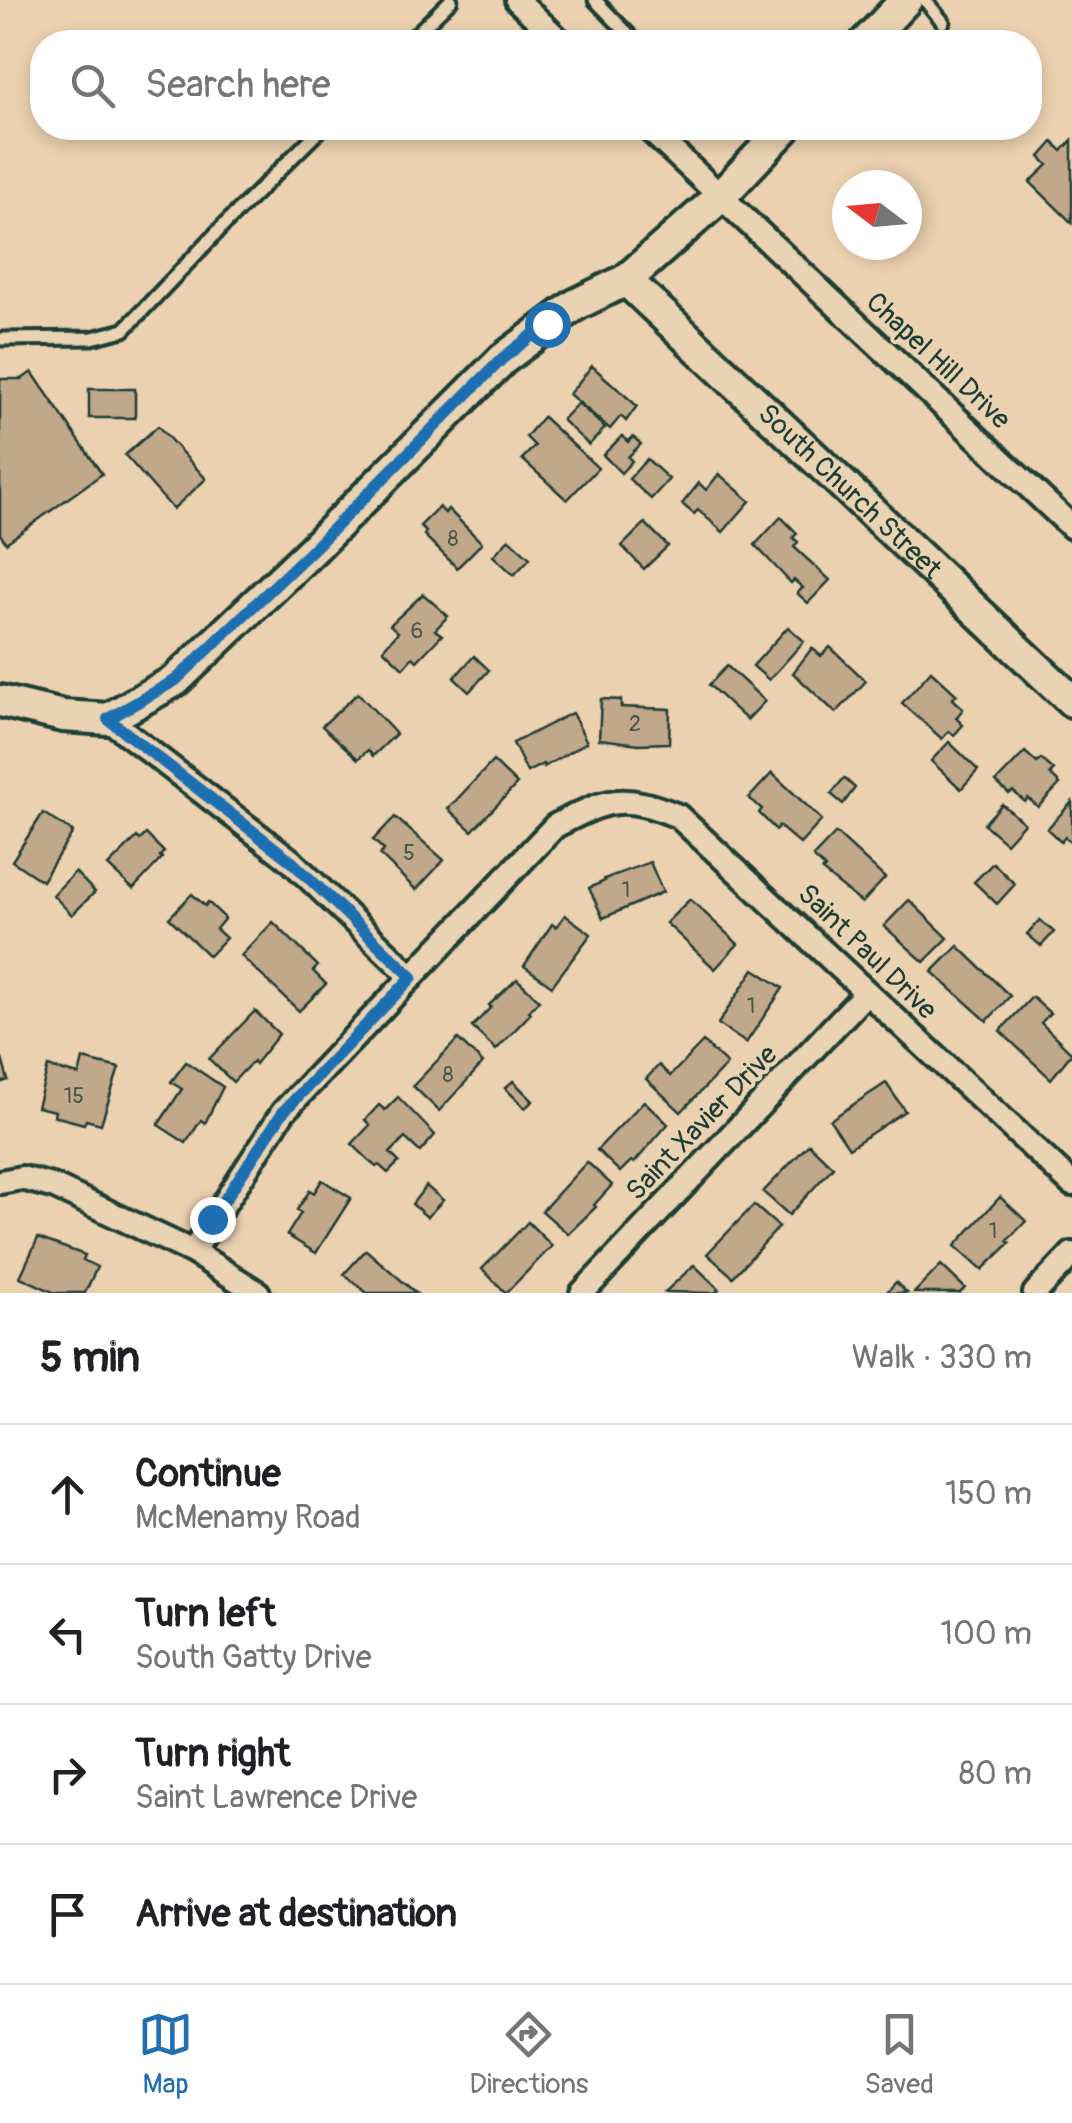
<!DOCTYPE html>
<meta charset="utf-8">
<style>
body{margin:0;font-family:Pangolin,sans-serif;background:#f6f6f6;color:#202124}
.compass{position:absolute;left:832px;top:170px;width:90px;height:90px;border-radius:50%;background:#fff;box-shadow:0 5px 15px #0003;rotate:286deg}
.stop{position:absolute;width:30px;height:30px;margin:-22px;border:8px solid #1f6fb2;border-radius:50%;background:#fff}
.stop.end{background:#1f6fb2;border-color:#fff;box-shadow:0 2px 10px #0008}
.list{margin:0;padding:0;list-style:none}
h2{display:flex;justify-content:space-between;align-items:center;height:130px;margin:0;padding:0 40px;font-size:42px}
h2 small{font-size:32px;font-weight:400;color:#757577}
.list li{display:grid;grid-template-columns:65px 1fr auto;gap:30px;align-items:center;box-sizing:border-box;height:140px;padding:0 40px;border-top:2px solid #e0e0e0}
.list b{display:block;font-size:38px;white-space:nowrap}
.list p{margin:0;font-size:32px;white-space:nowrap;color:#757577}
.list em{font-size:32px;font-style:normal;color:#757577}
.icon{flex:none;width:55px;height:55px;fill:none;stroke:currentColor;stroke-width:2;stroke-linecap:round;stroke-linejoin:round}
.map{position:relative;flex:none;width:1072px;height:1293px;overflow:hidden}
.search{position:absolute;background:#fff;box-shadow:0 5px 15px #0003;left:30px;right:30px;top:30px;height:110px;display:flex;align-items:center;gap:25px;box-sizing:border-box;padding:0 35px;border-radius:40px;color:#757577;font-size:38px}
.sheet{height:690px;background:#fff}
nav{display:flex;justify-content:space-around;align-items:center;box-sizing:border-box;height:140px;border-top:2px solid #e0e0e0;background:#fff;font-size:28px;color:#757577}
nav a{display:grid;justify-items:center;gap:5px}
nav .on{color:#1f6fb2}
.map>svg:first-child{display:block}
</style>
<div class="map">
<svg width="1072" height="1293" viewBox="0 0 1072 1293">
<rect width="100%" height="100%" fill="#ecd1b0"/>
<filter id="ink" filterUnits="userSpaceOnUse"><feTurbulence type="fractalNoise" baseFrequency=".01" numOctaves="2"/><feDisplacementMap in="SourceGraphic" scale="20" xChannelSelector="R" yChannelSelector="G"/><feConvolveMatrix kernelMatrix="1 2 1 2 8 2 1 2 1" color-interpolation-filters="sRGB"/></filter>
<g filter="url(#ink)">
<g fill="#c2a88a" stroke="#1f3d34" stroke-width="2.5">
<path d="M 1072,140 L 1072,223 L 1030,182 L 1048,165 L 1040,157 L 1053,142 L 1062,151 Z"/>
<path d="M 592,366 L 637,406 L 626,421 L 621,416 L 610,429 L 569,394 Z"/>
<path d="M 32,372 L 102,474 L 6,543 L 0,534 L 0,379 L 22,379 Z"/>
<rect x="89" y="389" width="46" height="29"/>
<path d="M 578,403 L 605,428 L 589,445 L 562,420 Z"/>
<path d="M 543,417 L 598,468 L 567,500 L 522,459 L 535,446 L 526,437 Z"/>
<path d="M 158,426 L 206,479 L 173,509 L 125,455 Z"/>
<path d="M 622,436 L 628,442 L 633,437 L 641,444 L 628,457 L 632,461 L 621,473 L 603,455 Z"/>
<path d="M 647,459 L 669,479 L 651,499 L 629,479 Z"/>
<path d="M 719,474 L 750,501 L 723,532 L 698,510 L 694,514 L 682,504 L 699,483 L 706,490 Z"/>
<path d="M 439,507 L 445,513 L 448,509 L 482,543 L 457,568 L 424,535 L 426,532 L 420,526 Z"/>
<path d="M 781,517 L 797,533 L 793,538 L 798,542 L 794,547 L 830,580 L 808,603 L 797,593 L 803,588 L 794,580 L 791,583 L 755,545 Z"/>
<path d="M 645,523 L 668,546 L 644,569 L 622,546 Z"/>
<path d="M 509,539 L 530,558 L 514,575 L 493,556 Z"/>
<path d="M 423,594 L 448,616 L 435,630 L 442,635 L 417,661 L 413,657 L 403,668 L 383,649 L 398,632 L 390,625 Z"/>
<path d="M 788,627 L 804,641 L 769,680 L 753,666 Z"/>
<path d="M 830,647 L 866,681 L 836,713 L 793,673 L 812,648 L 821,656 Z"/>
<path d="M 474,656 L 489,670 L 469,692 L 454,678 Z"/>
<path d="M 727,666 L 765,701 L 747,720 L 709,685 Z"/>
<path d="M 931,671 L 957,695 L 952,699 L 963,709 L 956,718 L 963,725 L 954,735 L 949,731 L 942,739 L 902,703 Z"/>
<path d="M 358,693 L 396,734 L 373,756 L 368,750 L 358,759 L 322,726 Z"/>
<path d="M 601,699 L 621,700 L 621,707 L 670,709 L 669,743 L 639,744 L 599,739 Z"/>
<path d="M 572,713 L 587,742 L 544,767 L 543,764 L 527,772 L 513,743 Z"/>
<path d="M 949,742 L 978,770 L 961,789 L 931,761 Z"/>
<path d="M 1025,752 L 1037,763 L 1041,759 L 1054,770 L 1050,774 L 1060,784 L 1038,807 L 1028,798 L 1025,802 L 1013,791 L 1009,794 L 996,782 Z"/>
<path d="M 493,761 L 517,784 L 472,831 L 448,809 Z"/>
<path d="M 772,773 L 822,820 L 800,844 L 779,826 L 776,830 L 759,813 L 762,809 L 749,798 Z"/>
<path d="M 844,778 L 855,788 L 843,804 L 831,794 Z"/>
<path d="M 1072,802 L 1072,844 L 1065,837 L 1061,842 L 1047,829 Z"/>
<path d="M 1002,804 L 1024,823 L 1006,843 L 984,824 Z"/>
<path d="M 43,813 L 73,832 L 42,881 L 12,861 Z"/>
<path d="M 395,817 L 444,860 L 416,890 L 380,855 L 384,850 L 373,840 Z"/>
<path d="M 836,833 L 885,878 L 862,903 L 822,871 L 825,868 L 813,857 Z"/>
<path d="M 146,834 L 164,852 L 160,856 L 162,858 L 133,889 L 108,866 L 137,837 L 140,840 Z"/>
<path d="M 650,862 L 663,892 L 603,918 L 589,888 L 605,881 L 604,879 Z"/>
<path d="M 993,863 L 1015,884 L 997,904 L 974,882 Z"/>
<path d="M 75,872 L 95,892 L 72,915 L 53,895 Z"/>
<path d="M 192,894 L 205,906 L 208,902 L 225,918 L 216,929 L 226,938 L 209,956 L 169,918 Z"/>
<path d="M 690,899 L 738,944 L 715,969 L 666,923 Z"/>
<path d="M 909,900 L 948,938 L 924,962 L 884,926 Z"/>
<path d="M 565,915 L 591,934 L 552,986 L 524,966 L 552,924 L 556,927 Z"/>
<path d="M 1040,920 L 1054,932 L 1041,946 L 1027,934 Z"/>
<path d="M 273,922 L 318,966 L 313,971 L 326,984 L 299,1011 L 241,956 Z"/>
<path d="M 958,946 L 1010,996 L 987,1021 L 932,972 Z"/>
<path d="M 754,969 L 783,988 L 746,1043 L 718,1024 Z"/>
<path d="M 517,979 L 539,1000 L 529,1011 L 531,1013 L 496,1050 L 472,1027 L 491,1007 L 489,1005 Z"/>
<path d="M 1032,997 L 1050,1013 L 1041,1023 L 1072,1053 L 1051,1079 L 1000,1031 Z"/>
<path d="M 255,1011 L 279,1034 L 255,1064 L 253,1061 L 233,1082 L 209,1059 Z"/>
<path d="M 458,1039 L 483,1063 L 439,1111 L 413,1086 Z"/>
<path d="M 703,1042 L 727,1064 L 681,1112 L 646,1079 L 659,1065 L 670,1076 Z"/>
<path d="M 0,1052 L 8,1080 L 0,1083 Z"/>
<path d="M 83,1059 L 119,1068 L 101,1124 L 86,1120 L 84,1124 L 54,1116 L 55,1111 L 37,1107 L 48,1067 L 79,1075 Z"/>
<path d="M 186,1062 L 223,1087 L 205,1123 L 201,1120 L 186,1143 L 158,1125 L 182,1089 L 171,1082 Z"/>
<path d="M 513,1081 L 533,1101 L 525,1108 L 505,1088 Z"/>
<path d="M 886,1083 L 905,1111 L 849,1148 L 830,1120 Z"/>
<path d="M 398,1097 L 435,1135 L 420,1152 L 405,1138 L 390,1153 L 399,1162 L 388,1173 L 379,1165 L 376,1167 L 352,1144 L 370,1125 L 365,1120 L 379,1105 L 385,1110 Z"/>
<path d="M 644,1101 L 668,1124 L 634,1163 L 631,1161 L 620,1172 L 597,1150 Z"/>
<path d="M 809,1144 L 833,1167 L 789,1215 L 763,1192 Z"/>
<path d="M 587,1162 L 612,1185 L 594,1205 L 596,1207 L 568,1234 L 542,1211 Z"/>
<path d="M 322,1180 L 351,1198 L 316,1253 L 287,1235 L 301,1213 L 297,1210 L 310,1190 L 314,1193 Z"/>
<path d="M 426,1186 L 443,1200 L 427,1217 L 412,1204 Z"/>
<path d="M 1000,1197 L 1026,1221 L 1007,1241 L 1010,1243 L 982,1270 L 955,1246 Z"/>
<path d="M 754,1205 L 779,1227 L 733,1277 L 707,1254 Z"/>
<path d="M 528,1222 L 552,1246 L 506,1293 L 482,1269 Z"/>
<path d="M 38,1238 L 85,1255 L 83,1260 L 97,1267 L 85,1293 L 55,1293 L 20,1277 Z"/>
<path d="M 366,1250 L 416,1293 L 367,1293 L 344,1274 Z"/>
<path d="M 694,1265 L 719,1289 L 715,1293 L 665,1292 Z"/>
<path d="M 941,1265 L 965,1288 L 960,1293 L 914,1293 Z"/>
<path d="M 896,1282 L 907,1293 L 886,1293 Z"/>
</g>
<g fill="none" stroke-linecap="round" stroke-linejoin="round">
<g stroke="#1f3d34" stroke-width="19">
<g id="service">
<path d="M 595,0 L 636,42"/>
<path d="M 925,0 L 943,22"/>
<path d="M 408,42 L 451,0"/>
<path d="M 0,339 L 92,338 L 124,330 L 223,226 L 322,128"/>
</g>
</g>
<g stroke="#1f3d34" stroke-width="30">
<g id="minor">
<path d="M 517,0 L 561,42"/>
<path d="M 648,128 L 1072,527"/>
<path d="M 108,719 L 290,860 L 412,977"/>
<path d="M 0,1182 L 22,1178 L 55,1187 L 193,1252 L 258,1293"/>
<path d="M 193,1252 L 283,1112 L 555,826 C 607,799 622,793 678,816 L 1072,1184"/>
<path d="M 582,1293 L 865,994"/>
<path d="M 1035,1293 L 1072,1254"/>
</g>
</g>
<g stroke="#1f3d34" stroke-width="38">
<g id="tertiary">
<path d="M 866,42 L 906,0"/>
<path id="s1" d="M 626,280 L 1072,701"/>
<path d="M 0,701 L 63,716 L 108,719 L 176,680 L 312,550 L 503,359 L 575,305 L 626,280 L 719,198 L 785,128"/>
</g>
</g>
<use href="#service" stroke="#ead3b3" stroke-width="11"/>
<use href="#minor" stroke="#ead3b3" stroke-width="22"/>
<use href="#tertiary" stroke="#ead3b3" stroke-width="30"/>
</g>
</g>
<g fill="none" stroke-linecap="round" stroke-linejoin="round" filter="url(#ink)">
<path stroke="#1f6fb2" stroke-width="12" d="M 212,1219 L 283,1112 L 412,977 L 290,860 L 108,719 L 176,680 L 312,550 L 503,358 L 547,324"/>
</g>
<g text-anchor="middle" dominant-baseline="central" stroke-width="8" stroke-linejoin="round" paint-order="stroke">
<g font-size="22" fill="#48584a">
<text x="453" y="539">8</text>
<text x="417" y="631">6</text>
<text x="635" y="724">2</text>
<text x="409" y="853">5</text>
<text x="626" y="890">1</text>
<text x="751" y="1006">1</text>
<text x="448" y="1075">8</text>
<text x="74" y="1096">15</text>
<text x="993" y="1231">1</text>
</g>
<g font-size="28" fill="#1f3d34" stroke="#ead3b3">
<text transform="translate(938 361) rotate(43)">Chapel Hill Drive</text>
<text stroke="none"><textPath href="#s1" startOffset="308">South Church Street</textPath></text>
<text transform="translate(867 952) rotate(44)">Saint Paul Drive</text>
<text transform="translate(702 1123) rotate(-46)">Saint Xavier Drive</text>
</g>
</g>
</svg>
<svg class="compass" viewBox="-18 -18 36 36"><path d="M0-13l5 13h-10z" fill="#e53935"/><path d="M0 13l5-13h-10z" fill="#757577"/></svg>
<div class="stop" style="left:547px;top:324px"></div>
<div class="stop end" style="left:212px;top:1219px"></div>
<div class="search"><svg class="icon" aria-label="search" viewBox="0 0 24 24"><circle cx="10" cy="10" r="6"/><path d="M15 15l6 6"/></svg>Search here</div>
</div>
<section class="sheet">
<h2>5 min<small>Walk · 330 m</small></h2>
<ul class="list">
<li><svg class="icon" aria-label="ahead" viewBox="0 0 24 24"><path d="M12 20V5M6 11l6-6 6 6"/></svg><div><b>Continue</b><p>McMenamy Road</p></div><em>150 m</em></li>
<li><svg class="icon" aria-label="left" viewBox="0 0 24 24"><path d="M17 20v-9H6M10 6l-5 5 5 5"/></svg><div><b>Turn left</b><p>South Gatty Drive</p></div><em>100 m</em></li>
<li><svg class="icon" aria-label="right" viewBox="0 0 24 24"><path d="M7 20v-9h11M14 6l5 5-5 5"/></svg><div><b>Turn right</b><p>Saint Lawrence Drive</p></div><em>80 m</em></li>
<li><svg class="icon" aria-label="arrive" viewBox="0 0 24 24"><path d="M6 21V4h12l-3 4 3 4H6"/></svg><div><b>Arrive at destination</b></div></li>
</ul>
</section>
<nav>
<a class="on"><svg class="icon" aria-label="map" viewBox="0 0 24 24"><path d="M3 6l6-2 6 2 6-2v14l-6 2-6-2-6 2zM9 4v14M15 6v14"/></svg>Map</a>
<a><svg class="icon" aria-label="directions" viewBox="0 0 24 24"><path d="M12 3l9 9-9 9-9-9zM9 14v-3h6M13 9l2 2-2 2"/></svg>Directions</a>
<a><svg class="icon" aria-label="saved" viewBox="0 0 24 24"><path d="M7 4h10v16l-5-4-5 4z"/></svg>Saved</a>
</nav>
